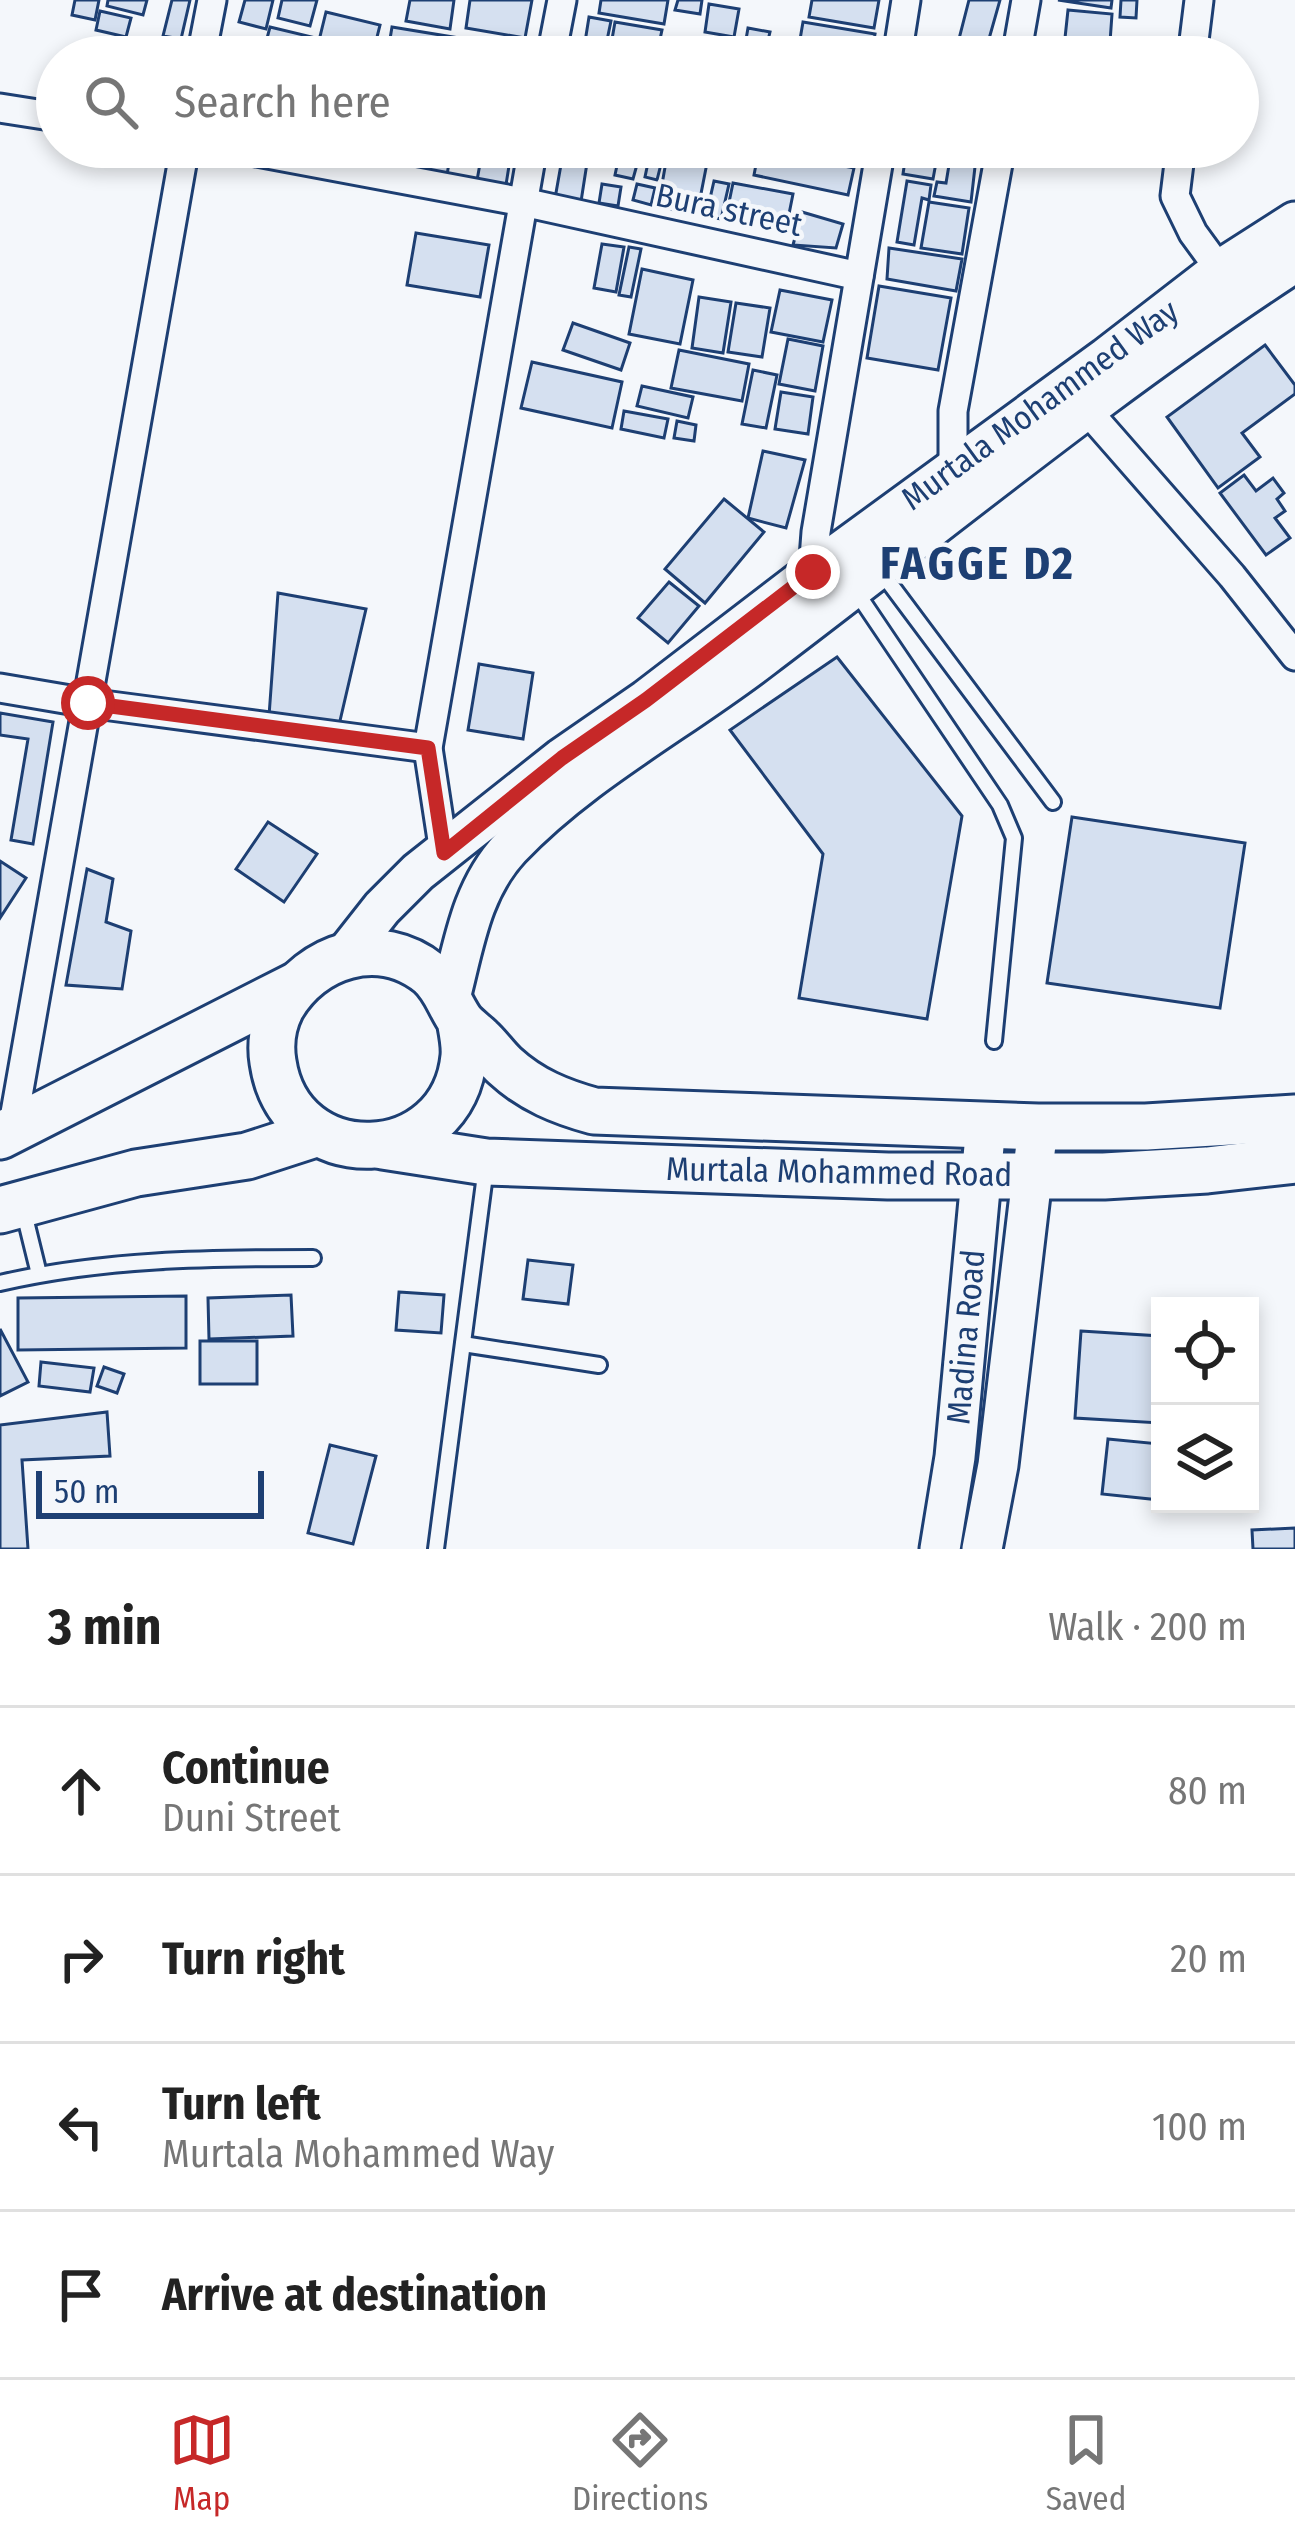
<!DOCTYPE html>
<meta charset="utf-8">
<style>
body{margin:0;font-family:"Fira Sans Condensed",sans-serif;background:#f6f6f6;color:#222}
.controls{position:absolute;right:36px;bottom:36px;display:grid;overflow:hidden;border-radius:0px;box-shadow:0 6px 18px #0003}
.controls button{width:108px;height:108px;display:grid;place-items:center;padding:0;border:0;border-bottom:3px solid #e0e0e0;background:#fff;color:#222;font:60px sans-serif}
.scale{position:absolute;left:36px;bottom:30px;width:228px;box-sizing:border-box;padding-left:12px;border:6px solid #1d3f73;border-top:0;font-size:33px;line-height:42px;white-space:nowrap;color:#1d3f73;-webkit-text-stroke:9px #f4f7fb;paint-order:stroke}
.stop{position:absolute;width:36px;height:36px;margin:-27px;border:9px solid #c62828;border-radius:50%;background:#fff}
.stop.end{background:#c62828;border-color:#fff;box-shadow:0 3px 12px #0008}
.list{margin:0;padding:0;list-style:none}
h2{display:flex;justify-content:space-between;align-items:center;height:156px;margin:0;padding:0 48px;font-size:51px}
h2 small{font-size:39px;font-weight:400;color:#767676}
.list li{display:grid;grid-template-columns:78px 1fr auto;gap:36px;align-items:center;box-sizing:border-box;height:168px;padding:0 48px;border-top:3px solid #e0e0e0}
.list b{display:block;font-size:45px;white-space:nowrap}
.list p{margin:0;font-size:39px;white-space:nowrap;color:#767676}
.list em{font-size:39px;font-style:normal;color:#767676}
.icon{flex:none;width:66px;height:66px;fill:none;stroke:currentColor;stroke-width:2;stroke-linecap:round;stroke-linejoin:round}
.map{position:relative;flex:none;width:1295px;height:1549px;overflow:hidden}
.search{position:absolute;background:#fff;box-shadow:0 6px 18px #0003;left:36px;right:36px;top:36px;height:132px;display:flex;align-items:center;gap:30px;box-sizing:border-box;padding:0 42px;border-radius:66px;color:#767676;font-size:45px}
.sheet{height:828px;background:#fff}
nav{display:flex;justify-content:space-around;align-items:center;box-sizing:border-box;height:168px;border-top:3px solid #e0e0e0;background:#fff;font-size:33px;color:#767676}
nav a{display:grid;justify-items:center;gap:6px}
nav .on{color:#c62828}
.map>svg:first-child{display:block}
</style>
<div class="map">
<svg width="1295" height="1549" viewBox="0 0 1295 1549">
<rect width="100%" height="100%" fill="#f4f7fb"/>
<g fill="#d5e0f0" stroke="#1d3f73" stroke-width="3">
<path d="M 75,0 L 99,0 L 95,20 L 72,15 Z"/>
<path d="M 108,0 L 147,0 L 143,15 L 107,6 Z"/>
<path d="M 172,0 L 190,0 L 181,39 L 163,36 Z"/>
<path d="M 245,0 L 273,0 L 266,29 L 239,22 Z"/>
<path d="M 282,0 L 317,0 L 310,26 L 278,18 Z"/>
<path d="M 410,0 L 454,0 L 450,29 L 406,21 Z"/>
<path d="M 470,0 L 532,0 L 525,38 L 466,28 Z"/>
<path d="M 601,0 L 668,0 L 664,24 L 599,13 Z"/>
<path d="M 678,0 L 702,0 L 700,14 L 675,10 Z"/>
<path d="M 812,0 L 879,0 L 874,28 L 809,17 Z"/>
<path d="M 969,0 L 1000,0 L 987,46 L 959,39 Z"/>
<path d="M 1058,0 L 1112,0 L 1111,8 Z"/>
<path d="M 1121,0 L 1137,0 L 1136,18 L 1120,17 Z"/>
<path d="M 709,4 L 739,9 L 734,37 L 705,32 Z"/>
<path d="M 1068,10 L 1112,14 L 1110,42 L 1065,38 Z"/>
<path d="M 100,11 L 131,18 L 126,37 L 96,30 Z"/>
<path d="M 326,12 L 380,25 L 372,57 L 315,57 Z"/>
<path d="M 589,17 L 611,21 L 606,45 L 585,42 Z"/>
<path d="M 615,22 L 662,30 L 657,53 L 611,45 Z"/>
<path d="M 803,22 L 875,34 L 871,57 L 797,57 Z"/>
<path d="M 270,27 L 312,37 L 307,57 L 262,57 Z"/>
<path d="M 392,27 L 526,49 L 525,57 L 460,57 L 389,45 Z"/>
<path d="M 748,28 L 770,32 L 766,48 L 745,45 Z"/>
<path d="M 334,38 L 357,43 L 353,57 L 330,57 Z"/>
<path d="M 703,38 L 733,43 L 731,57 L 700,57 Z"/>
<path d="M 1115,39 L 1156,48 L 1154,57 L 1111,57 Z"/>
<path d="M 583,46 L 651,57 L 581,57 Z"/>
<path d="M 236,47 L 256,52 L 255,57 L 234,57 Z"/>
<path d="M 144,48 L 165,53 L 164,57 L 142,57 Z"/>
<path d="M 366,147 L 429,147 L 451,151 L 447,175 L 364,161 Z"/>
<path d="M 483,147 L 512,147 L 505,191 L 476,186 Z"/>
<path d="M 770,147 L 818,147 L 816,155 Z"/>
<path d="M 907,147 L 938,152 L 933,179 L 903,174 Z"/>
<path d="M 759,149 L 854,168 L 848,195 L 754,175 Z"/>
<path d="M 941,154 L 976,158 L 971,202 L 934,196 L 937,182 L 946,183 L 949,165 L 940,164 Z"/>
<path d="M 619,156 L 638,161 L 633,179 L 615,175 Z"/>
<path d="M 667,156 L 707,163 L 697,214 L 658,207 Z"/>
<path d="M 649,158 L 662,160 L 657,180 L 645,177 Z"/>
<path d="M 562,159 L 587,163 L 580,208 L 554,204 Z"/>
<path d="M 714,181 L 729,184 L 721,219 L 706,216 Z"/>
<path d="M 907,181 L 931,185 L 929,200 L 922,198 L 914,245 L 897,242 Z"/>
<path d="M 733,183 L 793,194 L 786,229 L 726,217 Z"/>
<path d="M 602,184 L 621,187 L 618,206 L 599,203 Z"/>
<path d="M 637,184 L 655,188 L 651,205 L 633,200 Z"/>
<path d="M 929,202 L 969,208 L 962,254 L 921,248 Z"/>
<path d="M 802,212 L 843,224 L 836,248 L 793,245 Z"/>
<path d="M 416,233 L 489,245 L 480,297 L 407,285 Z"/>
<path d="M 602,244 L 624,247 L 616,292 L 594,288 Z"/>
<path d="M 629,247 L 641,249 L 631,297 L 619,295 Z"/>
<path d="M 889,248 L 962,259 L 956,291 L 887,279 Z"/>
<path d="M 642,269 L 693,280 L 680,344 L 629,334 Z"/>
<path d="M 879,286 L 951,298 L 938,370 L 867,358 Z"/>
<path d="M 780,290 L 832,300 L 823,342 L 771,332 Z"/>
<path d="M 699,297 L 731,302 L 723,353 L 692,348 Z"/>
<path d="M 736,303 L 770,308 L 762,357 L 728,352 Z"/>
<path d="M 573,323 L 630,343 L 621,370 L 563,350 Z"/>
<path d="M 788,339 L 823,346 L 815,391 L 779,384 Z"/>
<path d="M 1265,345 L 1295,385 L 1295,394 L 1242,433 L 1260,457 L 1218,488 L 1167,417 Z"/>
<path d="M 679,350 L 749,364 L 742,401 L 671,388 Z"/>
<path d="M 532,362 L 622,382 L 612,428 L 521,408 Z"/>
<path d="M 753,370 L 777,375 L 766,428 L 742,424 Z"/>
<path d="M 642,386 L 693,397 L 688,418 L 637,406 Z"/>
<path d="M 781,392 L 813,397 L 808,434 L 775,429 Z"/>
<path d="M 624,411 L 668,419 L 664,438 L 621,429 Z"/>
<path d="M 677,421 L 696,425 L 694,441 L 674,438 Z"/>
<path d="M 763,451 L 805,460 L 786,528 L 748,518 Z"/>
<path d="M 1244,475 L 1256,491 L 1273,478 L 1284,493 L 1277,499 L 1285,511 L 1275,518 L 1290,538 L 1266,555 L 1220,493 Z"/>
<path d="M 724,499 L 764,532 L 705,603 L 665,569 Z"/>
<path d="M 669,582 L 699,606 L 668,643 L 638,618 Z"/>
<path d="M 278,593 L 366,609 L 339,725 L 269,716 Z"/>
<path d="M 837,657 L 962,816 L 927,1019 L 799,998 L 823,854 L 730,730 Z"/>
<path d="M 479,664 L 533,673 L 523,739 L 468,730 Z"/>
<path d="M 0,713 L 53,722 L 33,844 L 11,840 L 28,739 L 0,735 Z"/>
<path d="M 1072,817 L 1245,843 L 1220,1008 L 1047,983 Z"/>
<path d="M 268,822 L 317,854 L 284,902 L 236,869 Z"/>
<path d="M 0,861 L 26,878 L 0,918 Z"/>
<path d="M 87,869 L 113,879 L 106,922 L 131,931 L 122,989 L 66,985 Z"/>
<path d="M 528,1260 L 573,1265 L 568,1304 L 523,1299 Z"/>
<path d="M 399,1292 L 444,1295 L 441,1333 L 396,1330 Z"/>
<path d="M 291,1295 L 293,1336 L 209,1339 L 208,1298 Z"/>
<path d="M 186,1296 L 186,1348 L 18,1350 L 18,1298 Z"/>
<path d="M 0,1329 L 28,1382 L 0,1396 Z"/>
<path d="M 1081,1331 L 1160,1336 L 1160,1423 L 1075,1418 Z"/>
<rect x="200" y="1341" width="57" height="43"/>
<path d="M 41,1362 L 94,1368 L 90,1392 L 39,1386 Z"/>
<path d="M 104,1367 L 124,1374 L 117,1393 L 97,1386 Z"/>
<path d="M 107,1412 L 110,1456 L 22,1460 L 28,1549 L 0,1549 L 0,1425 Z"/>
<path d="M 1108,1439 L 1160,1444 L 1160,1500 L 1102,1494 Z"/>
<path d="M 330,1445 L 376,1456 L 353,1544 L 308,1533 Z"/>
<path d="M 1295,1528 L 1295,1549 L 1253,1549 L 1252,1530 Z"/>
</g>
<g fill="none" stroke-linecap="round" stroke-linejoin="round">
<g stroke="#1d3f73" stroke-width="20">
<g id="service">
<path d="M 882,573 L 1053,802"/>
<path d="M 857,593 L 1000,805 L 1014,838 L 994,1041"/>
<path d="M 23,1209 L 39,1274"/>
<path d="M 0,1283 C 103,1259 208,1258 313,1258"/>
<path d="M 463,1344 L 599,1365"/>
<path d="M 436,1549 L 486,1167"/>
</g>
</g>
<g stroke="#1d3f73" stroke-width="33">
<g id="minor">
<path d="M 201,57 L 212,0"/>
<path d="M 551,57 L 562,0"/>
<path d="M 897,57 L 906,0"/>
<path d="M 1016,57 L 1026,0"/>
<path d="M 1192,57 L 1199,0"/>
<path d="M 0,108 L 57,117"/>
<path d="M 230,147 L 523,202 L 859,276"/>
<path d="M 1181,147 L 1175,196 L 1193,233 L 1220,270"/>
<path d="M 1085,408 L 1232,576 L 1295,656"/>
<path d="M 953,470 L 953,411 L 1001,147"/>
<path d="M 813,572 L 816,532 L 881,147"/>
<path d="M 0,688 L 88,703 L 428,748"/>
<path d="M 444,853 L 428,748 L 533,147"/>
<path d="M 12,1130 L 185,147"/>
</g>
</g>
<g stroke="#1d3f73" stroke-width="45">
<g id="secondary">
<path d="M 345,955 L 382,908 L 418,872 L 562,758 L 646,700 L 813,572 L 1106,358 L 1220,270 L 1295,222"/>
<path d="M 450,998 C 464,944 471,890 510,848 C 582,772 680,721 763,657 C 939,524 1109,383 1295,262"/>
<path d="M 940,1549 L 955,1457 L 986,1125"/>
<path d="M 982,1549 L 998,1465 L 1038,1127"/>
</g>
</g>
<g stroke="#1d3f73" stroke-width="51">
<g id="trunk">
<path d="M 460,1020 C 462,1031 465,1044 464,1056 C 453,1171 290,1177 273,1062 C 270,1044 273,1024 281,1008 C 311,955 379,933 430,974 C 445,987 449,1004 460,1020 C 465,1027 474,1033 480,1039 C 489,1047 496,1058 505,1066 C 531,1090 561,1102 594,1111 L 1038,1127 L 1146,1127 L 1295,1118"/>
<path d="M 0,1136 L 295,986"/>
<path d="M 383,1146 L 486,1162 L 888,1176 L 1104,1176 L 1207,1170 L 1295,1160"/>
<path d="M 0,1210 L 136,1173 L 247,1156 L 318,1133"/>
</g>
</g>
<use href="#service" stroke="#f4f7fb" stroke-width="14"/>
<use href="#minor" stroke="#f4f7fb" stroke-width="27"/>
<use href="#secondary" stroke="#f4f7fb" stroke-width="39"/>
<use href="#trunk" stroke="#f4f7fb" stroke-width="45"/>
</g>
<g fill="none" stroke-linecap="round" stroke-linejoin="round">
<path stroke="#c62828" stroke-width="15" d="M 88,703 L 428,748 L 444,853 L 562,758 L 646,700 L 813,572"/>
</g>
<g text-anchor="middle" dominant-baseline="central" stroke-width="9" stroke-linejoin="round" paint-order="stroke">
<g font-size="33" fill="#1d3f73" stroke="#f4f7fb">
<text transform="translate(729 210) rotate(12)">Bura street</text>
<text transform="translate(1040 405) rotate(-36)">Murtala Mohammed Way</text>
<text transform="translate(839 1172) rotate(1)">Murtala Mohammed Road</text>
<text transform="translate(966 1337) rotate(-85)">Madina Road</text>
</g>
<g font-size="45" font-weight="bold" letter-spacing="3" fill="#1d3f73" stroke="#f4f7fb">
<text x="978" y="564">FAGGE D2</text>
</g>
</g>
</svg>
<div class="controls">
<button><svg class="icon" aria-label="locate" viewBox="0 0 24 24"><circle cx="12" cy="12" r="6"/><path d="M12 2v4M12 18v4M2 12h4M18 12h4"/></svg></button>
<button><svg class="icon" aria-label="layers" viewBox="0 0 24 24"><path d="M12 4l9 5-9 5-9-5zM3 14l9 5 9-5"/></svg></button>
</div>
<div class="scale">50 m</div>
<div class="stop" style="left:88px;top:703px"></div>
<div class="stop end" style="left:813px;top:572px"></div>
<div class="search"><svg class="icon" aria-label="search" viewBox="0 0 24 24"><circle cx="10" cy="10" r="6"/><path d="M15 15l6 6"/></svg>Search here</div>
</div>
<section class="sheet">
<h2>3 min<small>Walk · 200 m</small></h2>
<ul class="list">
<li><svg class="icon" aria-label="ahead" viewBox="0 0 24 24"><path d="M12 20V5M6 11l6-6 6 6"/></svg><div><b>Continue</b><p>Duni Street</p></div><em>80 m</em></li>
<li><svg class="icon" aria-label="right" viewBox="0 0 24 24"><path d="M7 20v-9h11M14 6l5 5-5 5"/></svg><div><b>Turn right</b></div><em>20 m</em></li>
<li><svg class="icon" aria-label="left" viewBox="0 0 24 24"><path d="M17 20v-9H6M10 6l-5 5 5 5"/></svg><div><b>Turn left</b><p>Murtala Mohammed Way</p></div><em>100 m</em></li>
<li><svg class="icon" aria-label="arrive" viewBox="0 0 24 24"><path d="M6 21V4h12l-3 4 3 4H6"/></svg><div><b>Arrive at destination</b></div></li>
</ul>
</section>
<nav>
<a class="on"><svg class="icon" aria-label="map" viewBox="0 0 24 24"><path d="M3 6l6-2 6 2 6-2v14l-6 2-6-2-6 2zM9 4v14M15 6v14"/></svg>Map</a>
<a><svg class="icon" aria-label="directions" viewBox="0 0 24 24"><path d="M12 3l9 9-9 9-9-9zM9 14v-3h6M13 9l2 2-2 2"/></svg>Directions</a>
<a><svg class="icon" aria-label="saved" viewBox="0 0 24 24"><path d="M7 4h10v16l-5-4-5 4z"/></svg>Saved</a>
</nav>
